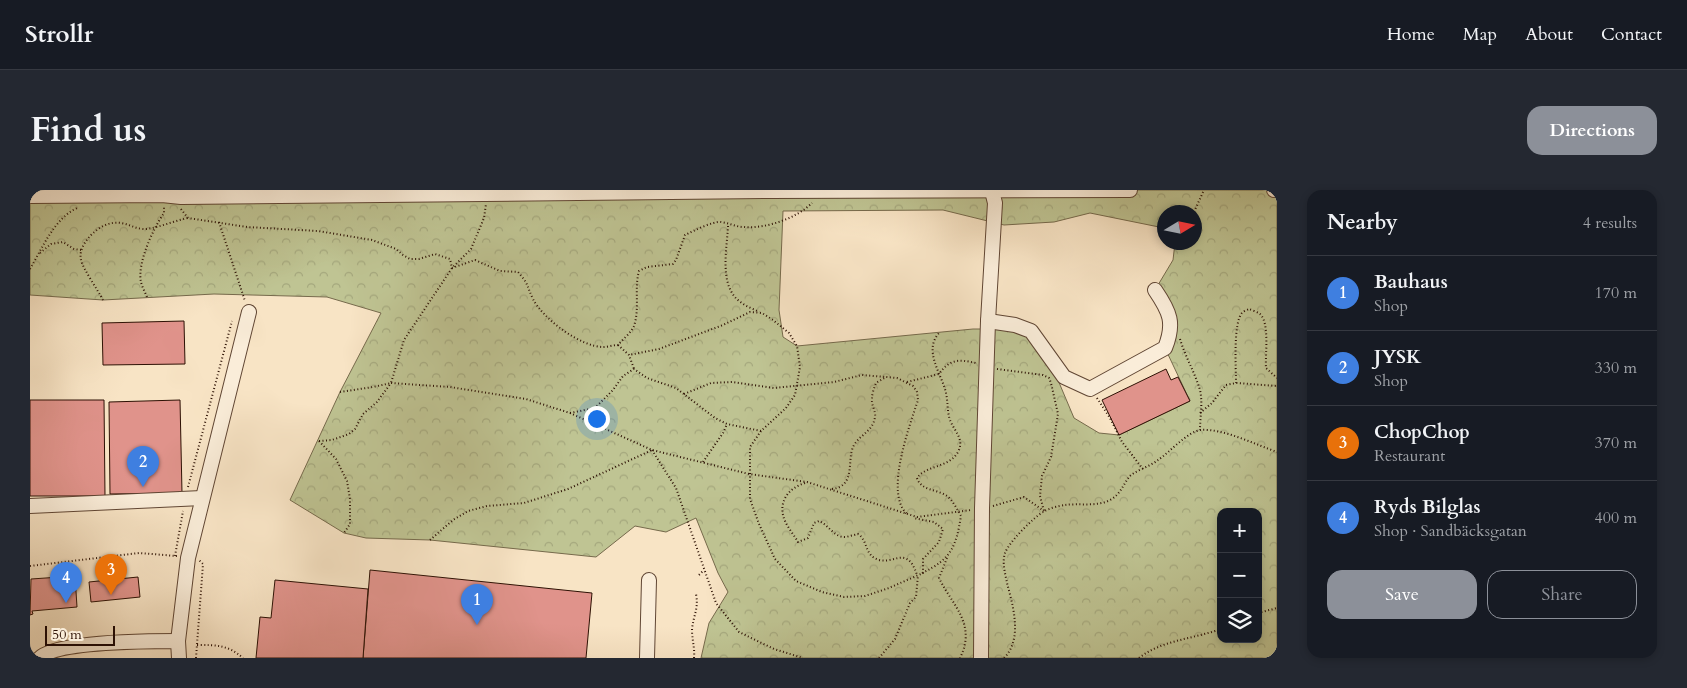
<!DOCTYPE html>
<meta charset="utf-8">
<style>
body{margin:0;font-family:Cardo,serif;background:#242831;color:#f1f3f6}
.controls{position:absolute;right:15px;bottom:15px;display:grid;overflow:hidden;border-radius:10px;box-shadow:0 2px 8px #0003}
.controls button{width:45px;height:45px;display:grid;place-items:center;padding:0;border:0;border-bottom:1px solid #363941;background:#171b24;color:#f1f3f6;font:25px sans-serif}
.compass{position:absolute;left:1127px;top:15px;width:45px;height:45px;border-radius:50%;background:#171b24;box-shadow:0 2px 8px #0003;rotate:80deg}
.scale{position:absolute;left:15px;bottom:12px;width:70px;box-sizing:border-box;padding-left:5px;border:2px solid #2d1104;border-top:0;font-size:14px;line-height:18px;white-space:nowrap;color:#2d1104;-webkit-text-stroke:4px #faedd9;paint-order:stroke}
.you{position:absolute;left:566px;top:228px;width:18px;height:18px;margin:-12px;border:4px solid #fff;border-radius:50%;background:#1a73e8;box-shadow:0 0 0 8px #1a73e833}
.badge{display:grid;place-items:center;width:32px;height:32px;border-radius:50%;background:#8c9099;color:#fff;font-size:16px;font-weight:700}
.pin{position:absolute;translate:-50% -41px;filter:drop-shadow(0 1px 2px #0008)}
.pin::after{content:'';position:absolute;top:26px;width:18px;height:15px;background:inherit;clip-path:polygon(0 0,100% 0,50% 100%)}
.list{margin:0;padding:0;list-style:none}
h2{display:flex;justify-content:space-between;align-items:center;height:65px;margin:0;padding:0 20px;font-size:21px}
h2 small{font-size:16px;font-weight:400;color:#9ea1a6}
.list li{display:grid;grid-template-columns:32px 1fr auto;gap:15px;align-items:center;box-sizing:border-box;height:75px;padding:0 20px;border-top:1px solid #363941}
.list b{display:block;font-size:19px;white-space:nowrap}
.list p{margin:0;font-size:16px;white-space:nowrap;color:#9ea1a6}
.list em{font-size:16px;font-style:normal;color:#9ea1a6}
.actions{display:flex;gap:10px;padding:15px 20px}
.actions a{flex:1;padding:11px 0;border:1px solid #8c9099;border-radius:15px;text-align:center;font-size:18px;color:#8c9099}
.actions .main{background:#8c9099;color:#fff}
.icon{flex:none;width:28px;height:28px;fill:none;stroke:currentColor;stroke-width:2;stroke-linecap:round;stroke-linejoin:round}
.map{position:relative;flex:none;width:1247px;height:468px;overflow:hidden;border-radius:15px}
header{display:flex;align-items:center;gap:30px;box-sizing:border-box;height:70px;padding:0 25px;background:#171b24;border-bottom:1px solid #363941}
header strong{font-size:24px}
nav{display:flex;gap:28px;margin-inline-start:auto;font-size:18px}
.intro{display:flex;align-items:center;justify-content:space-between;box-sizing:border-box;height:120px;padding:0 30px}
h1{margin:0;font-size:35px}
.button{padding:12px 22px;border-radius:15px;background:#8c9099;color:#fff;font-size:18px;font-weight:700}
main{display:flex;gap:30px;padding:0 30px}
aside{flex:1;background:#171b24;border-radius:15px;box-shadow:0 2px 8px #0003}
.map>svg:first-child{display:block}
</style>
<header>
<strong>Strollr</strong>
<nav><a>Home</a><a>Map</a><a>About</a><a>Contact</a></nav>
</header>
<div class="intro"><h1>Find us</h1><a class="button">Directions</a></div>
<main>
<div class="map">
<svg width="1247" height="468" viewBox="0 0 1247 468">
<defs>
<pattern id="forest-crowns" width="20" height="18" patternUnits="userSpaceOnUse" patternTransform="scale(1.25)"><rect width="20" height="18" fill="#bfc493"/><path d="M2 6a3 3 0 1 1 6 0M12 15a3 3 0 1 1 6 0" fill="none" stroke="#a4a77d"/></pattern>
</defs>
<rect width="100%" height="100%" fill="#f8e4c5"/>
<filter id="stains"><feTurbulence type="fractalNoise" baseFrequency=".004" numOctaves="4"/><feColorMatrix values="0 0 0 0 .2 0 0 0 0 .09 0 0 0 0 .02 0 0 0 .5 -.17"/></filter>
<radialGradient id="worn" r=".72"><stop offset=".6" stop-color="#630" stop-opacity="0"/><stop offset="1" stop-color="#630" stop-opacity=".3"/></radialGradient>
<path fill="url(#forest-crowns)" stroke="#766a4c" fill-rule="evenodd" d="M 0,0 L 1247,0 L 1247,468 L 671,468 L 679,433 L 698,402 L 688,383 L 666,328 L 636,342 L 605,336 L 566,367 L 400,350 L 336,348 L 314,343 L 260,310 L 310,202 L 351,123 L 297,107 L 184,104 L 73,110 L 0,105 ZM 913,20 L 974,35 L 1024,32 L 1060,23 L 1134,38 L 1134,22 L 1164,22 L 1164,52 L 1145,53 L 1143,70 L 1125,100 L 1140,147 L 1135,158 L 1160,211 L 1089,245 L 1069,243 L 1044,228 L 1025,183 L 1005,153 L 988,139 L 943,139 L 767,156 L 753,147 L 749,120 L 753,21 ZM 1191,322 L 1228,322 L 1228,449 L 1191,449 Z"/>
<g fill="#e0938b" stroke="#2d1104">
<path d="M 154,131 L 155,174 L 73,175 L 72,133 Z"/>
<path d="M 1136,179 L 1141,190 L 1148,187 L 1160,211 L 1089,245 L 1072,210 Z"/>
<path d="M 0,210 L 74,210 L 75,306 L 0,306 Z"/>
<path d="M 150,210 L 152,303 L 80,304 L 79,212 Z"/>
<path d="M 340,380 L 562,403 L 556,468 L 333,468 Z"/>
<path d="M 45,386 L 47,417 L 2,421 L 3,424 L 0,425 L 1,389 Z"/>
<path d="M 108,387 L 110,407 L 61,412 L 59,392 Z"/>
<path d="M 245,390 L 338,399 L 333,468 L 226,468 L 230,427 L 241,428 Z"/>
</g>
<g fill="none" stroke-linecap="round" stroke-linejoin="round">
<g stroke="#604634" stroke-width="16">
<g id="minor">
<path d="M 1244,0 L 1247,0"/>
<path d="M 0,6 L 132,5 L 151,7 L 737,1 L 1100,0"/>
<path d="M 958,131 L 985,135 L 1001,141 L 1034,187 L 1060,199 L 1135,158 C 1145,133 1140,122 1125,100"/>
<path d="M 0,316 L 172,308"/>
<path d="M 148,451 L 158,368 L 219,122"/>
<path d="M 10,468 C 26,451 122,451 148,451 L 149,468"/>
<path d="M 617,468 L 619,390"/>
<path d="M 951,468 L 952,318 L 958,131 L 965,13 L 962,1"/>
</g>
</g>
<g stroke="#2d1104" stroke-width="2" stroke-dasharray="1 2.5" stroke-linecap="butt">
<path d="M 151,19 L 158,28 L 217,37 L 288,41 L 342,50 L 366,59 L 373,65 L 380,69 L 389,69 L 405,64 L 420,69 L 422,78 L 445,70 L 470,81 L 488,82 C 499,94 497,97 503,109 C 513,129 551,157 573,157 C 578,157 583,155 588,155 C 593,149 601,143 604,136 C 610,118 604,99 609,81 L 617,77 L 643,74 L 646,70 L 655,45 C 663,41 683,31 691,32 C 699,33 706,37 714,37 C 736,39 767,28 782,13"/>
<path d="M 1164,22 L 1174,0"/>
<path d="M 189,32 L 215,111"/>
<path d="M 698,36 C 697,60 688,98 712,113 C 717,117 724,119 729,122"/>
<path d="M 10,63 L 21,54 L 33,52 L 44,59 L 51,60"/>
<path d="M 0,79 C 13,57 24,29 47,18"/>
<path d="M 117,107 C 115,102 112,97 111,92 C 107,73 123,39 134,23 L 134,17"/>
<path d="M 73,110 C 69,102 52,77 51,70 C 47,54 69,34 83,33 C 97,31 104,40 117,39 C 130,37 144,31 158,28"/>
<path d="M 1150,149 C 1155,166 1165,183 1170,200 C 1173,213 1170,227 1170,240"/>
<path d="M 588,155 L 599,165 L 604,179"/>
<path d="M 967,179 L 1013,185 L 1019,188 L 1021,193 L 1028,224 L 1021,267 L 1012,286 L 1010,306 L 1014,321"/>
<path d="M 877,192 L 909,184 C 920,169 928,169 946,173"/>
<path d="M 1206,193 C 1206,179 1203,133 1212,123 C 1214,121 1217,120 1219,119 C 1222,120 1227,122 1230,124 C 1240,133 1235,166 1236,178 L 1247,188"/>
<path d="M 310,202 L 343,197 L 361,193 L 374,150 L 422,78 L 441,59 L 454,28 L 456,14"/>
<path d="M 654,204 L 681,193 L 702,192 L 744,198 L 804,192 L 832,185 L 856,187"/>
<path d="M 1067,208 L 1080,228 L 1092,252 L 1113,279"/>
<path d="M 540,223 L 565,218 L 583,200 L 593,186 L 604,179 L 617,188 L 646,198 L 685,228 L 697,234 L 731,241 L 756,218 L 765,205 L 770,177 L 767,156 L 759,143 L 743,130 L 732,123 L 720,122 L 693,135 L 629,159 L 599,165"/>
<path d="M 1170,223 L 1182,213 L 1196,195 L 1206,193 L 1247,196"/>
<path d="M 731,241 L 720,257 L 720,309 L 729,334 L 745,369 L 766,391 L 792,402 L 814,407 L 835,406 L 859,398 L 893,383 L 893,369 L 909,352 L 913,339 L 904,332 L 883,328"/>
<path d="M 289,251 L 302,250 L 319,244 L 325,239 L 333,224 L 347,212 L 361,193 L 420,197 L 496,209 L 540,223 L 622,260 L 719,284 L 777,292 L 887,327 L 941,320"/>
<path d="M 289,251 L 306,269 L 317,291 L 320,309 L 320,334 L 314,343"/>
<path d="M 622,260 L 646,298 L 686,413 L 709,442 L 744,459 L 773,468"/>
<path d="M 673,272 L 693,243 L 697,234"/>
<path d="M 775,293 C 758,298 747,313 755,331 C 758,338 764,345 768,352 L 778,348 L 784,333 L 789,331 C 798,334 804,348 816,347 C 820,346 824,345 828,344 C 837,350 835,361 843,367 C 861,380 876,351 887,385"/>
<path d="M 158,297 L 202,131"/>
<path d="M 802,299 C 827,296 816,269 824,255 C 831,244 843,241 845,227 C 846,221 841,215 842,208 C 842,204 844,198 846,193 L 856,187 L 867,188 L 883,196 L 887,202 L 888,210 C 880,235 854,303 877,324"/>
<path d="M 963,316 L 994,307 L 1014,321"/>
<path d="M 400,350 L 423,330 L 438,321 L 457,316 L 494,313 L 538,299 L 622,260"/>
<path d="M 145,366 L 153,321"/>
<path d="M 917,368 L 909,388 C 922,415 947,434 930,468"/>
<path d="M 0,376 L 109,363 L 147,366"/>
<path d="M 892,383 C 922,369 926,356 931,326 C 927,319 923,311 917,306 C 907,299 891,301 887,288 C 896,275 919,278 928,262 C 935,249 924,241 920,230 C 917,221 918,212 916,203 C 912,184 892,160 910,142"/>
<path d="M 669,385 L 674,380"/>
<path d="M 1228,423 L 1247,418"/>
<path d="M 167,455 C 187,455 198,455 213,468"/>
<path d="M 166,468 L 173,374 L 169,370"/>
<path d="M 664,468 C 665,458 662,450 662,440 C 663,426 669,419 666,404"/>
<path d="M 849,468 L 865,449 L 880,413 L 886,407 L 888,385"/>
<path d="M 974,468 C 993,449 983,416 977,393 C 975,383 972,372 975,363 C 979,352 1003,328 1013,322 C 1019,318 1029,316 1035,315 C 1049,313 1067,317 1080,310 C 1090,305 1093,295 1099,287 C 1104,281 1121,276 1128,270 C 1139,263 1158,241 1171,240 C 1192,238 1227,255 1247,262"/>
<path d="M 1109,468 C 1132,450 1163,449 1191,439"/>
</g>
<use href="#minor" stroke="#faedd9" stroke-width="14"/>
</g>
<rect width="100%" height="100%" filter="url(#stains)"/>
<rect width="100%" height="100%" fill="url(#worn)"/>
</svg>
<div class="controls">
<button>+</button>
<button>−</button>
<button><svg class="icon" aria-label="layers" viewBox="0 0 24 24"><path d="M12 4l9 5-9 5-9-5zM3 14l9 5 9-5"/></svg></button>
</div>
<svg class="compass" viewBox="-18 -18 36 36"><path d="M0-13l5 13h-10z" fill="#e53935"/><path d="M0 13l5-13h-10z" fill="#9ea1a6"/></svg>
<div class="scale">50 m</div>
<div class="you"></div>
<div class="pin badge" style="left:447px;top:435px;background:#3f7fe0">1</div>
<div class="pin badge" style="left:113px;top:297px;background:#3f7fe0">2</div>
<div class="pin badge" style="left:81px;top:405px;background:#e8710a">3</div>
<div class="pin badge" style="left:36px;top:413px;background:#3f7fe0">4</div>
</div>
<aside>
<h2>Nearby<small>4 results</small></h2>
<ul class="list">
<li><span class="badge" style="background:#3f7fe0">1</span><div><b>Bauhaus</b><p>Shop</p></div><em>170 m</em></li>
<li><span class="badge" style="background:#3f7fe0">2</span><div><b>JYSK</b><p>Shop</p></div><em>330 m</em></li>
<li><span class="badge" style="background:#e8710a">3</span><div><b>ChopChop</b><p>Restaurant</p></div><em>370 m</em></li>
<li><span class="badge" style="background:#3f7fe0">4</span><div><b>Ryds Bilglas</b><p>Shop · Sandbäcksgatan</p></div><em>400 m</em></li>
</ul>
<div class="actions"><a class="main">Save</a><a>Share</a></div>
</aside>
</main>
